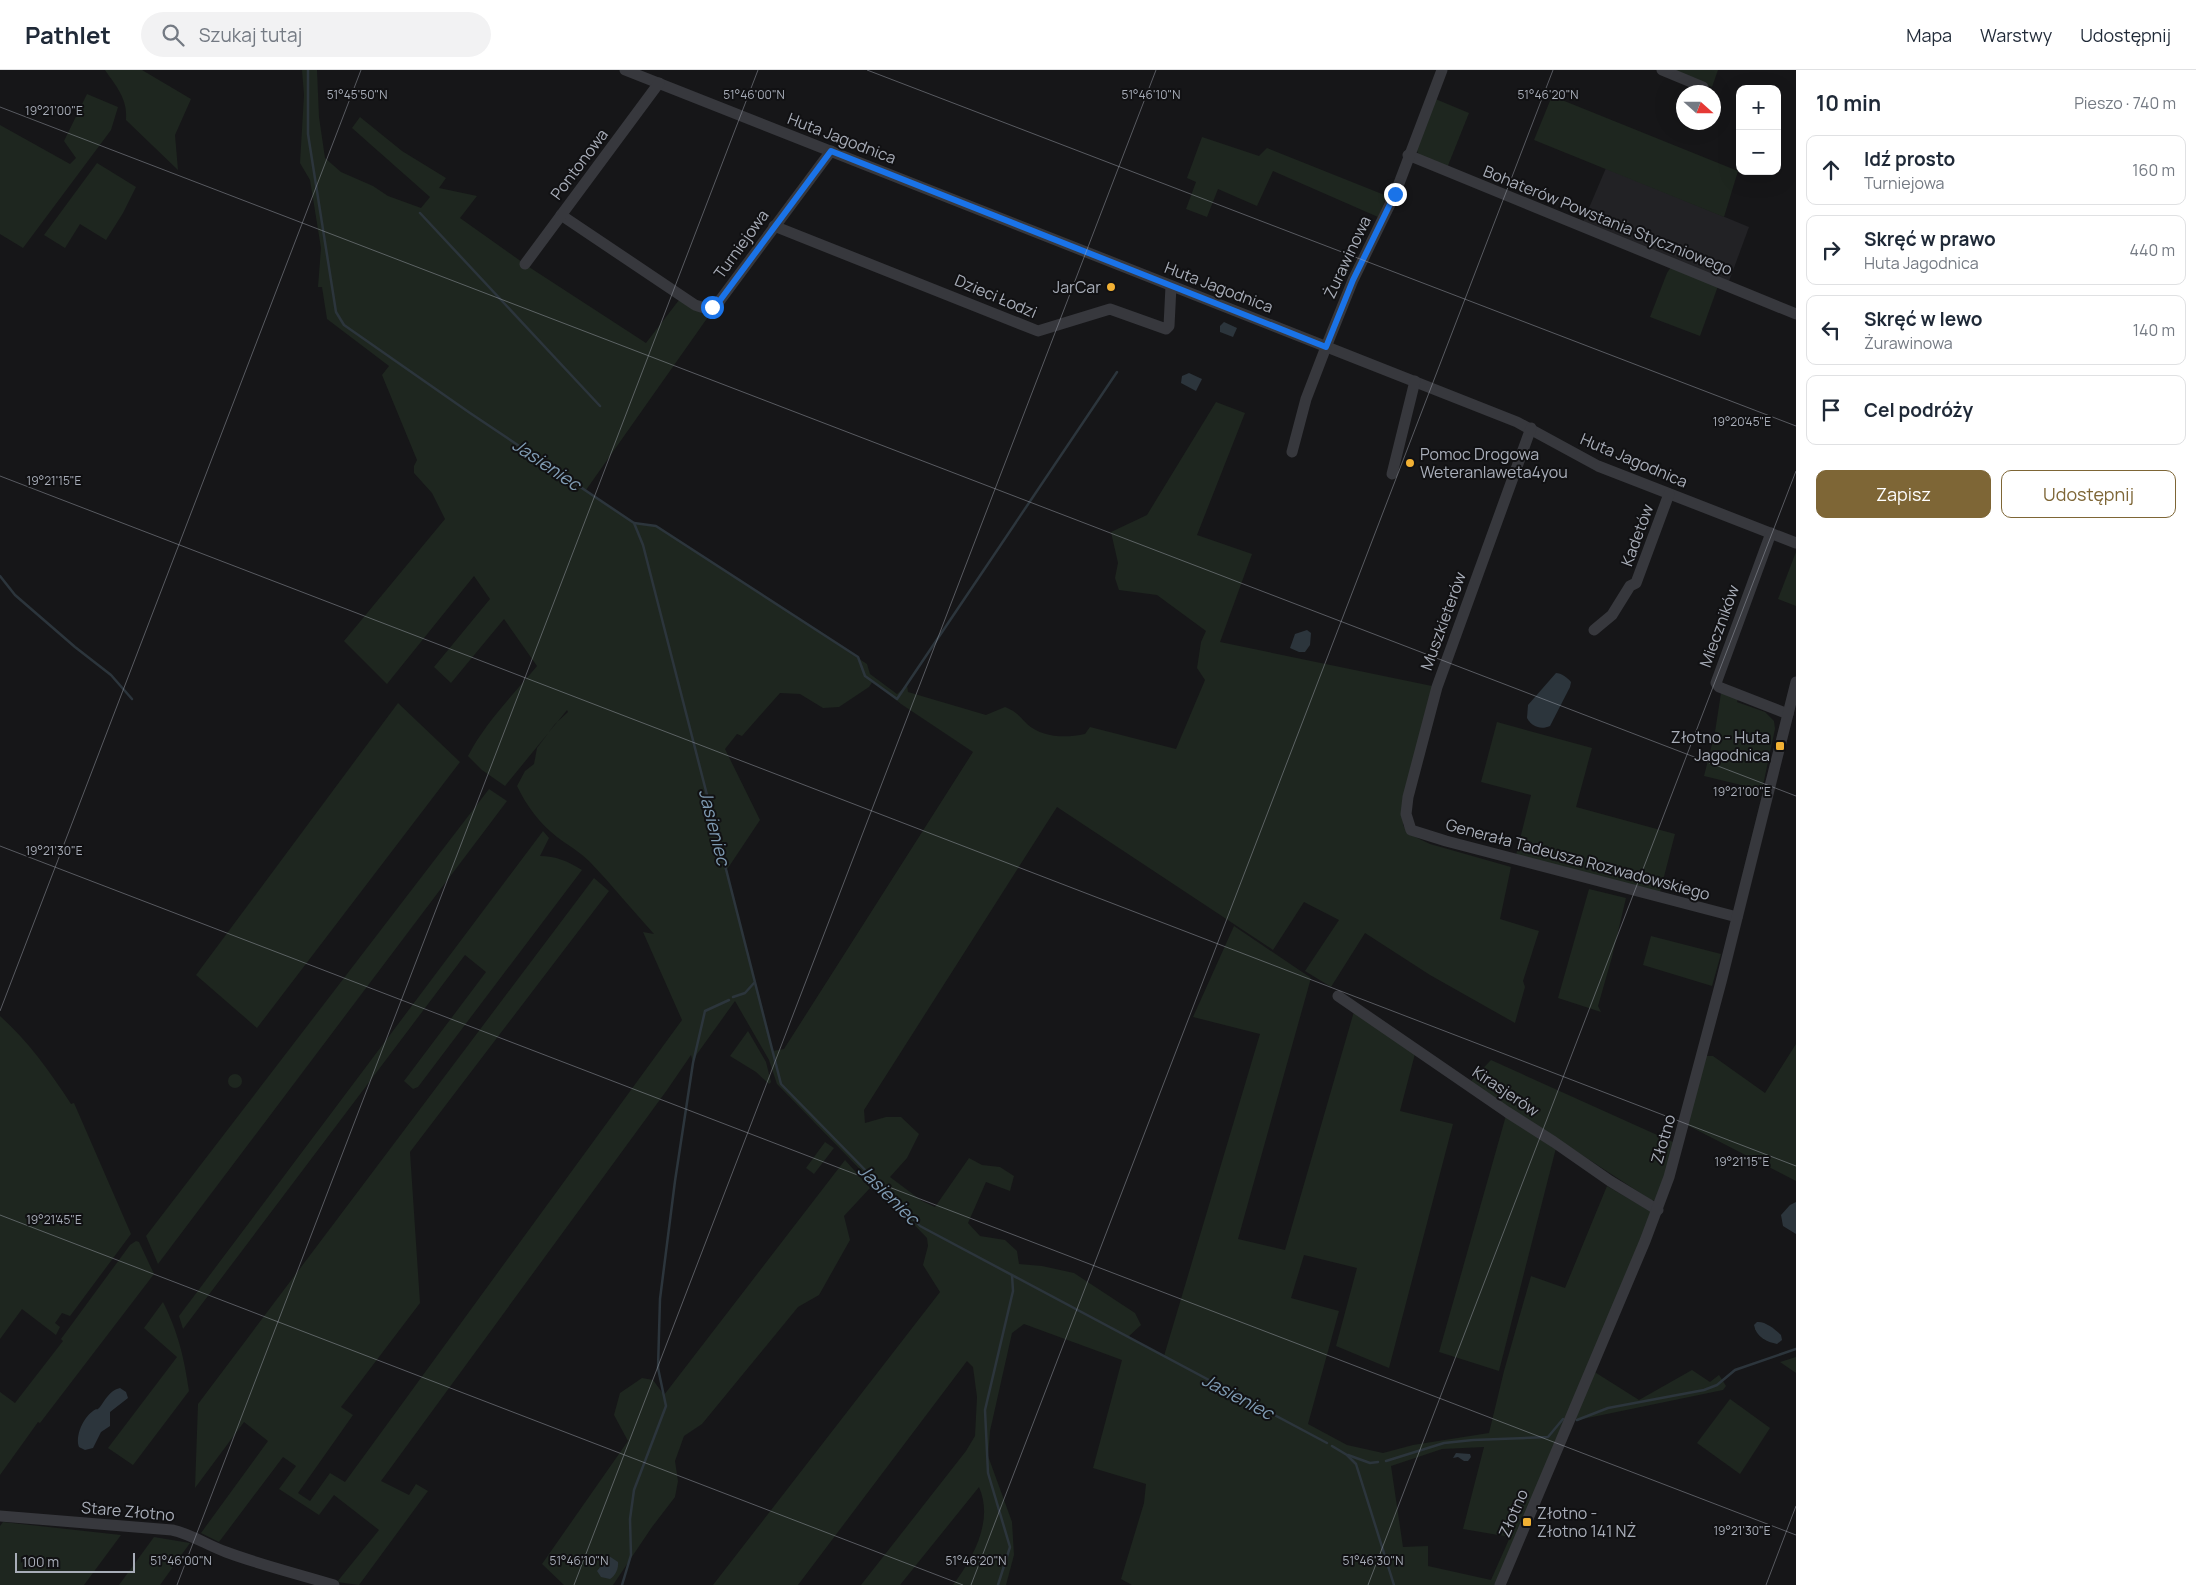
<!DOCTYPE html>
<html lang="pl">
<meta charset="utf-8">
<style>
body{margin:0;font-family:Manrope,sans-serif;background:#f2f2f3;color:#1f2937}
.controls{position:absolute;right:15px;top:15px;display:grid;overflow:hidden;border-radius:10px;box-shadow:0 5px 20px #0002}
.controls button{width:45px;height:45px;display:grid;place-items:center;padding:0;border:0;border-bottom:1px solid #e0e1e3;background:#fff;color:#1f2937;font:25px sans-serif}
.compass{position:absolute;left:1676px;top:15px;width:45px;height:45px;border-radius:50%;background:#fff;box-shadow:0 5px 20px #0002;rotate:111deg}
.scale{position:absolute;left:15px;bottom:12px;width:120px;box-sizing:border-box;padding-left:5px;border:2px solid #a8adb8;border-top:0;font-size:14px;line-height:18px;white-space:nowrap;color:#a8adb8;-webkit-text-stroke:4px #111113;paint-order:stroke}
.stop{position:absolute;width:15px;height:15px;margin:-11px;border:4px solid #1a73e8;border-radius:50%;background:#fff}
.stop.end{background:#1a73e8;border-color:#fff;box-shadow:0 1px 5px #0008}
.list{margin:0;padding:0;list-style:none}
h2{display:flex;justify-content:space-between;align-items:center;height:65px;margin:0;padding:0 20px;font-size:21px}
h2 small{font-size:16px;font-weight:400;color:#747a83}
.list li{display:grid;grid-template-columns:32px 1fr auto;gap:15px;align-items:center;box-sizing:border-box;height:70px;margin:0 10px 10px;padding:0 10px;border:1px solid #e0e1e3;border-radius:10px}
.list b{display:block;font-size:19px;white-space:nowrap}
.list p{margin:0;font-size:16px;white-space:nowrap;color:#747a83}
.list em{font-size:16px;font-style:normal;color:#747a83}
.actions{display:flex;gap:10px;padding:15px 20px}
.actions a{flex:1;padding:11px 0;border:1px solid #7e6636;border-radius:10px;text-align:center;font-size:18px;color:#7e6636}
.actions .main{background:#7e6636;color:#fff}
.icon{flex:none;width:28px;height:28px;fill:none;stroke:currentColor;stroke-width:2;stroke-linecap:round;stroke-linejoin:round}
.map{position:relative;flex:none;width:1796px;height:1515px;overflow:hidden}
header{display:flex;align-items:center;gap:30px;box-sizing:border-box;height:70px;padding:0 25px;background:#fff;border-bottom:1px solid #e0e1e3}
header strong{font-size:24px}
nav{display:flex;gap:28px;margin-inline-start:auto;font-size:18px}
.search{width:350px;height:45px;background:#f2f2f3;display:flex;align-items:center;gap:12px;box-sizing:border-box;padding:0 18px;border-radius:28px;color:#747a83;font-size:19px}
main{display:flex}
aside{flex:1;background:#fff}
.map>svg:first-child{display:block}
</style>
<header>
<strong>Pathlet</strong>
<div class="search"><svg class="icon" aria-label="search" viewBox="0 0 24 24"><circle cx="10" cy="10" r="6"/><path d="M15 15l6 6"/></svg>Szukaj tutaj</div>
<nav><a>Mapa</a><a>Warstwy</a><a>Udostępnij</a></nav>
</header>
<main>
<div class="map">
<svg width="1796" height="1515" viewBox="0 0 1796 1515">
<rect width="100%" height="100%" fill="#161618"/>
<path fill="#222225" d="M 1606,98 L 1749,157 L 1728,214 L 1583,152 Z"/>
<g fill="#1e261f" fill-rule="evenodd">
<path d="M 105,0 L 142,0 L 191,29 L 175,65 L 178,100 L 126,50 C 128,29 116,16 105,0 Z"/>
<path d="M 302,0 L 317,0 L 319,47 L 325,88 L 341,102 L 373,116 L 388,126 L 421,138 L 430,127 L 352,58 L 360,47 L 402,81 L 446,108 L 439,118 L 477,126 L 460,148 L 529,197 L 646,273 L 679,230 L 708,247 L 586,420 L 634,453 L 656,456 L 867,594 L 870,604 L 897,624 L 907,615 L 908,622 L 986,645 L 1005,637 C 1017,642 1018,645 1027,654 C 1043,668 1065,668 1085,664 L 1090,657 L 1176,679 L 1205,610 L 1197,598 L 1201,572 L 1206,561 L 1157,525 L 1119,520 L 1115,508 L 1118,493 L 1111,462 L 1147,445 L 1216,332 L 1245,343 L 1197,465 L 1252,484 L 1220,572 L 1432,616 L 1404,734 L 1403,755 L 1409,764 L 1430,774 L 1511,797 L 1500,849 L 1539,861 L 1523,911 L 1525,917 L 1515,953 L 1430,905 L 1365,863 L 1331,917 L 1305,901 L 1339,850 L 1304,832 L 1273,880 L 1057,737 L 864,1040 L 865,1053 L 886,1047 L 901,1047 L 919,1064 L 907,1088 L 890,1107 L 922,1131 L 935,1137 L 969,1088 L 982,1095 L 1000,1097 L 1014,1106 L 1010,1121 L 986,1112 L 968,1153 L 980,1166 L 1005,1170 L 1017,1181 L 1019,1194 L 1042,1196 L 1074,1203 L 1135,1243 L 1141,1255 L 1128,1267 L 1164,1286 L 1260,964 L 1193,947 L 1234,856 L 1311,908 L 1238,1169 L 1285,1180 L 1355,938 L 1416,980 L 1400,1041 L 1453,1054 L 1389,1298 L 1336,1276 L 1357,1198 L 1304,1185 L 1291,1228 L 1339,1241 L 1308,1354 L 1347,1375 L 1383,1383 L 1413,1375 L 1489,1363 L 1504,1301 L 1531,1206 L 1565,1218 L 1607,1116 L 1652,1142 L 1496,1515 L 1132,1515 L 1121,1509 L 1144,1433 L 1146,1414 L 1093,1398 L 1122,1290 L 1024,1254 L 1012,1263 L 990,1361 L 988,1386 L 1012,1452 L 1014,1485 L 1006,1515 L 953,1515 C 973,1488 994,1451 979,1417 L 900,1515 L 861,1515 L 966,1381 L 975,1366 L 977,1327 L 973,1297 L 967,1291 L 798,1515 L 713,1515 L 940,1222 L 923,1195 L 928,1176 L 927,1168 L 777,1014 L 769,990 L 735,931 L 697,984 L 693,993 L 691,985 L 667,1020 L 381,1411 L 409,1425 L 416,1414 L 428,1421 L 359,1515 L 337,1512 L 379,1460 L 334,1425 L 319,1445 L 279,1419 L 296,1396 L 283,1387 L 219,1472 L 201,1463 L 268,1371 L 244,1352 L 195,1418 L 198,1334 L 594,808 L 609,821 L 410,1082 L 420,1233 L 341,1337 L 353,1345 L 298,1423 L 310,1431 L 330,1403 L 345,1412 L 682,950 L 643,862 L 654,864 C 632,840 612,815 590,792 C 579,781 569,776 557,767 C 540,754 526,735 517,716 L 525,701 L 534,694 L 537,678 L 555,654 L 568,642 L 567,640 L 505,716 L 482,700 L 468,686 C 485,653 513,625 537,596 L 504,549 L 451,613 L 434,597 L 490,529 L 474,506 L 387,614 L 344,571 L 445,449 L 432,423 L 414,403 L 414,396 L 417,390 L 382,305 L 389,296 L 327,249 L 322,217 L 318,217 L 321,178 L 310,110 L 300,93 L 304,25 ZM 873,611 L 901,634 L 973,682 L 784,979 L 773,981 L 726,801 L 760,750 L 725,679 L 737,664 L 742,666 L 780,623 L 800,624 L 823,638 L 839,637 L 869,617 ZM 1484,1377 L 1463,1459 L 1510,1467 L 1491,1510 L 1428,1496 L 1428,1476 L 1403,1477 L 1391,1396 L 1442,1379 Z"/>
<path d="M 1672,0 L 1718,0 L 1712,17 Z"/>
<path d="M 87,24 L 118,37 L 111,60 L 23,178 L 0,164 L 0,55 L 70,94 L 76,88 L 64,71 Z"/>
<path d="M 1552,26 L 1738,101 L 1724,147 L 1534,70 Z"/>
<path d="M 1433,28 L 1469,43 L 1447,98 L 1420,87 L 1415,77 Z"/>
<path d="M 1202,67 L 1259,86 L 1267,78 L 1387,126 L 1378,147 L 1273,101 L 1257,136 L 1218,119 L 1207,147 L 1186,139 L 1196,112 L 1187,108 Z"/>
<path d="M 97,93 L 136,117 L 123,143 L 106,170 L 80,154 L 65,178 L 44,165 Z"/>
<path d="M 1671,197 L 1718,216 L 1700,266 L 1650,247 L 1667,203 Z"/>
<path d="M 1796,482 L 1796,536 L 1778,529 Z"/>
<path d="M 1721,623 L 1738,629 L 1737,632 L 1765,642 L 1774,651 L 1775,659 L 1762,720 L 1704,706 L 1715,662 Z"/>
<path d="M 398,633 L 460,692 L 257,958 L 196,905 Z"/>
<path d="M 1497,652 L 1592,678 L 1576,737 L 1675,764 L 1660,822 L 1516,785 L 1531,725 L 1481,712 Z"/>
<path d="M 489,719 L 507,731 L 158,1194 L 146,1166 Z"/>
<path d="M 543,761 L 549,768 L 540,786 C 556,786 567,791 582,800 L 418,1017 L 413,1019 L 404,1011 L 486,902 L 465,885 L 183,1259 L 179,1246 Z"/>
<path d="M 1589,819 L 1626,828 L 1612,887 L 1598,936 L 1601,942 L 1558,928 Z"/>
<path d="M 1651,866 L 1721,884 L 1712,916 L 1643,895 Z"/>
<path d="M 0,946 C 29,972 50,1002 71,1034 L 74,1033 L 131,1164 L 70,1246 L 62,1243 L 55,1253 L 60,1257 L 56,1265 L 22,1239 L 0,1269 Z"/>
<path d="M 748,961 L 766,992 L 771,1012 L 769,1014 L 756,1002 L 730,986 Z"/>
<path d="M 1796,974 L 1796,1111 L 1687,1055 L 1706,986 L 1713,986 L 1765,1023 Z"/>
<path d="M 1491,990 L 1675,1073 L 1657,1131 L 1651,1130 L 1470,1012 Z"/>
<circle cx="235" cy="1011" r="7"/>
<path d="M 1507,1042 L 1556,1078 L 1499,1301 L 1439,1282 Z"/>
<path d="M 825,1072 L 834,1078 L 814,1104 L 806,1098 Z"/>
<path d="M 845,1090 L 870,1118 L 844,1146 L 850,1170 L 819,1225 L 798,1237 L 702,1354 L 684,1366 L 675,1391 L 678,1411 L 675,1427 L 652,1457 L 613,1515 L 564,1515 L 542,1494 L 628,1371 L 614,1345 L 620,1323 L 642,1308 L 653,1310 L 664,1325 Z"/>
<path d="M 136,1171 L 139,1172 L 154,1204 L 40,1353 L 38,1352 L 0,1405 L 0,1322 L 15,1333 L 63,1271 L 61,1269 L 130,1175 Z"/>
<path d="M 163,1232 C 178,1262 184,1287 189,1321 L 133,1395 L 108,1378 L 177,1287 L 144,1258 Z"/>
<path d="M 1796,1287 L 1796,1303 L 1780,1292 Z"/>
<path d="M 1692,1300 L 1710,1312 L 1719,1305 L 1726,1316 L 1723,1320 L 1573,1351 L 1593,1301 L 1639,1330 Z"/>
<path d="M 1730,1329 L 1770,1358 L 1740,1404 L 1697,1373 Z"/>
<path d="M 3,1452 L 121,1465 L 84,1515 L 0,1515 L 0,1456 Z"/>
<path d="M 154,1467 L 190,1473 L 160,1515 L 119,1515 Z"/>
</g>
<g fill="#2c353c">
<path d="M 1224,252 L 1237,258 L 1233,267 L 1220,262 L 1220,256 Z"/>
<path d="M 1189,303 L 1202,309 L 1196,321 L 1181,313 L 1182,306 Z"/>
<path d="M 1307,560 L 1311,563 L 1310,575 L 1305,582 L 1299,582 L 1290,578 L 1295,564 Z"/>
<path d="M 1556,603 C 1561,603 1568,608 1571,612 L 1570,617 L 1550,656 C 1541,660 1532,657 1527,648 L 1528,635 Z"/>
<path d="M 1796,1132 L 1796,1164 L 1783,1156 L 1781,1145 L 1790,1135 Z"/>
<path d="M 1757,1252 C 1765,1251 1775,1259 1781,1265 L 1782,1270 L 1777,1274 C 1767,1272 1756,1267 1754,1255 Z"/>
<path d="M 120,1318 L 126,1322 L 128,1328 L 110,1342 L 110,1356 L 101,1362 L 93,1378 L 85,1380 L 79,1377 C 75,1366 83,1348 93,1341 C 99,1337 95,1342 100,1337 C 106,1329 109,1321 120,1318 Z"/>
<path d="M 1456,1383 L 1470,1384 L 1471,1387 L 1468,1391 L 1464,1391 L 1458,1387 L 1453,1388 Z"/>
<path d="M 609,1486 L 618,1492 C 619,1498 615,1506 610,1509 L 601,1507 L 597,1501 Z"/>
</g>
<g fill="none" stroke-linecap="round" stroke-linejoin="round">
<g stroke="#2c353c" stroke-width="2.5">
<path d="M 308,0 L 308,64 L 336,242 L 344,255 L 470,343 L 634,453 L 643,475 L 781,1014 L 920,1156 L 1327,1373"/>
<path d="M 420,143 L 600,336"/>
<path d="M 634,453 L 656,456 L 858,587 L 865,606 L 897,629 L 1117,302"/>
<path d="M 0,506 L 15,525 L 75,577 L 111,605 L 132,629"/>
<path d="M 733,927 L 745,923 L 754,913"/>
<path d="M 1577,1350 L 1608,1338 L 1704,1320 L 1717,1315 L 1735,1300 L 1796,1279"/>
<path d="M 1332,1376 L 1347,1385 L 1356,1394 L 1394,1515"/>
<path d="M 1348,1385 L 1370,1393 L 1378,1392"/>
<path d="M 1386,1391 L 1444,1373 L 1473,1370 L 1548,1367 L 1563,1349"/>
<path d="M 622,1515 L 631,1485 L 630,1449 L 634,1420 L 666,1336 L 658,1298 L 660,1229 L 675,1111 L 693,993 L 705,941 L 729,930"/>
<path d="M 998,1515 L 1010,1477 L 988,1403 L 985,1340 L 1013,1221 L 1012,1205"/>
</g>
<g stroke="#37383d" stroke-width="11">
<path d="M 625,0 L 1517,352 L 1598,396 L 1796,473"/>
<path d="M 1662,0 L 1703,17"/>
<path d="M 1408,85 L 1796,244"/>
<path d="M 561,145 L 695,235 L 707,239 L 718,233 L 831,81"/>
<path d="M 774,156 L 1038,261 L 1110,239 L 1166,259 L 1169,256 L 1171,216"/>
<path d="M 525,194 L 659,13"/>
<path d="M 1531,358 L 1437,617 L 1408,727 L 1406,744 L 1411,760 L 1446,771 L 1737,847"/>
<path d="M 1292,382 L 1306,329 L 1326,277 L 1353,210 L 1395,124 L 1442,0"/>
<path d="M 1392,404 L 1415,311"/>
<path d="M 1771,463 L 1716,613 L 1719,617 L 1788,644"/>
<path d="M 1594,560 L 1612,545 L 1630,516 L 1636,513 L 1669,424"/>
<path d="M 1338,926 L 1507,1042 L 1554,1072 L 1610,1111 L 1658,1140"/>
<path d="M 0,1446 L 172,1460 C 191,1464 207,1475 226,1482 C 261,1495 298,1504 334,1515"/>
<path d="M 1500,1515 L 1645,1171 L 1669,1107 L 1721,912 L 1796,612"/>
</g>
</g>
<g fill="none" stroke-linecap="round" stroke-linejoin="round">
<path stroke="#1a73e8" stroke-width="6" d="M 712,237 L 718,233 L 831,81 L 1326,277 L 1353,210 L 1395,124"/>
</g>
<path fill="none" stroke="#a8adb8" stroke-width="1" stroke-opacity="0.45" d="M 867,0 L 1796,356M 0,37 L 1796,726M 0,406 L 1796,1096M 0,776 L 1796,1465M 0,941 L 361,0M 0,1145 L 963,1515M 177,1515 L 758,0M 574,1515 L 1156,0M 971,1515 L 1553,0M 1368,1515 L 1796,401M 1766,1515 L 1796,1436"/>
<g fill="#f2b134" stroke="#111113" stroke-width="2">
<circle cx="1111" cy="217" r="5"/>
<circle cx="1410" cy="393" r="5"/>
<rect x="1775" y="671" width="10" height="10" rx="2.5"/>
<rect x="1522" y="1447" width="10" height="10" rx="2.5"/>
</g>
<g text-anchor="middle" dominant-baseline="central" stroke-width="4" stroke-linejoin="round" paint-order="stroke">
<g font-size="16" fill="#a8adb8" stroke="#111113">
<text transform="translate(842 68) rotate(21)">Huta Jagodnica</text>
<text transform="translate(579 94) rotate(-53)">Pontonowa</text>
<text transform="translate(1608 150) rotate(22)">Bohaterów Powstania Styczniowego</text>
<text transform="translate(741 174) rotate(-54)">Turniejowa</text>
<text transform="translate(1347 187) rotate(-65)">Żurawinowa</text>
<text transform="translate(1219 217) rotate(21)">Huta Jagodnica</text>
<text transform="translate(996 226) rotate(23)">Dzieci Łodzi</text>
<text transform="translate(1634 390) rotate(23)">Huta Jagodnica</text>
<text transform="translate(1637 465) rotate(-70)">Kadetów</text>
<text transform="translate(1443 551) rotate(-70)">Muszkieterów</text>
<text transform="translate(1719 556) rotate(-70)">Mieczników</text>
<text transform="translate(1578 789) rotate(15)">Generała Tadeusza Rozwadowskiego</text>
<text transform="translate(1506 1021) rotate(34)">Kirasjerów</text>
<text transform="translate(1663 1069) rotate(-74)">Złotno</text>
<text transform="translate(128 1441) rotate(5)">Stare Złotno</text>
<text transform="translate(1513 1443) rotate(-67)">Złotno</text>
</g>
<g font-size="16" fill="#a8adb8" stroke="#111113" text-anchor="end">
<text x="1101" y="217">JarCar</text>
<text x="1420" y="384" text-anchor="start">Pomoc Drogowa<tspan x="1420" dy="18">Weteranlaweta4you</tspan></text>
<text x="1770" y="667">Złotno - Huta<tspan x="1770" dy="18">Jagodnica</tspan></text>
<text x="1537" y="1443" text-anchor="start">Złotno -<tspan x="1537" dy="18">Złotno 141 NŻ</tspan></text>
</g>
<g font-size="18" font-style="italic" fill="#7f9bb3" stroke="#111113">
<text transform="translate(547 394) rotate(34)">Jasieniec</text>
<text transform="translate(715 757) rotate(76)">Jasieniec</text>
<text transform="translate(889 1124) rotate(45)">Jasieniec</text>
<text transform="translate(1238 1326) rotate(28)">Jasieniec</text>
</g>
</g>
<g font-size="12" text-anchor="middle" fill="#a8adb8" stroke="#111113" stroke-width="4" stroke-linejoin="round" paint-order="stroke">
<text x="357" y="29">51°45'50"N</text>
<text x="754" y="29">51°46'00"N</text>
<text x="1151" y="29">51°46'10"N</text>
<text x="1548" y="29">51°46'20"N</text>
<text x="54" y="45">19°21'00"E</text>
<text x="1742" y="356">19°20'45"E</text>
<text x="54" y="415">19°21'15"E</text>
<text x="1742" y="726">19°21'00"E</text>
<text x="54" y="785">19°21'30"E</text>
<text x="1742" y="1096">19°21'15"E</text>
<text x="54" y="1154">19°21'45"E</text>
<text x="1742" y="1465">19°21'30"E</text>
<text x="181" y="1495">51°46'00"N</text>
<text x="579" y="1495">51°46'10"N</text>
<text x="976" y="1495">51°46'20"N</text>
<text x="1373" y="1495">51°46'30"N</text>
</g>
</svg>
<div class="controls">
<button>+</button>
<button>−</button>
</div>
<svg class="compass" viewBox="-18 -18 36 36"><path d="M0-13l5 13h-10z" fill="#e53935"/><path d="M0 13l5-13h-10z" fill="#747a83"/></svg>
<div class="scale">100 m</div>
<div class="stop" style="left:712px;top:237px"></div>
<div class="stop end" style="left:1395px;top:124px"></div>
</div>
<aside>
<h2>10 min<small>Pieszo · 740 m</small></h2>
<ul class="list">
<li><svg class="icon" aria-label="ahead" viewBox="0 0 24 24"><path d="M12 20V5M6 11l6-6 6 6"/></svg><div><b>Idź prosto</b><p>Turniejowa</p></div><em>160 m</em></li>
<li><svg class="icon" aria-label="right" viewBox="0 0 24 24"><path d="M7 20v-9h11M14 6l5 5-5 5"/></svg><div><b>Skręć w prawo</b><p>Huta Jagodnica</p></div><em>440 m</em></li>
<li><svg class="icon" aria-label="left" viewBox="0 0 24 24"><path d="M17 20v-9H6M10 6l-5 5 5 5"/></svg><div><b>Skręć w lewo</b><p>Żurawinowa</p></div><em>140 m</em></li>
<li><svg class="icon" aria-label="arrive" viewBox="0 0 24 24"><path d="M6 21V4h12l-3 4 3 4H6"/></svg><div><b>Cel podróży</b></div></li>
</ul>
<div class="actions"><a class="main">Zapisz</a><a>Udostępnij</a></div>
</aside>
</main>
